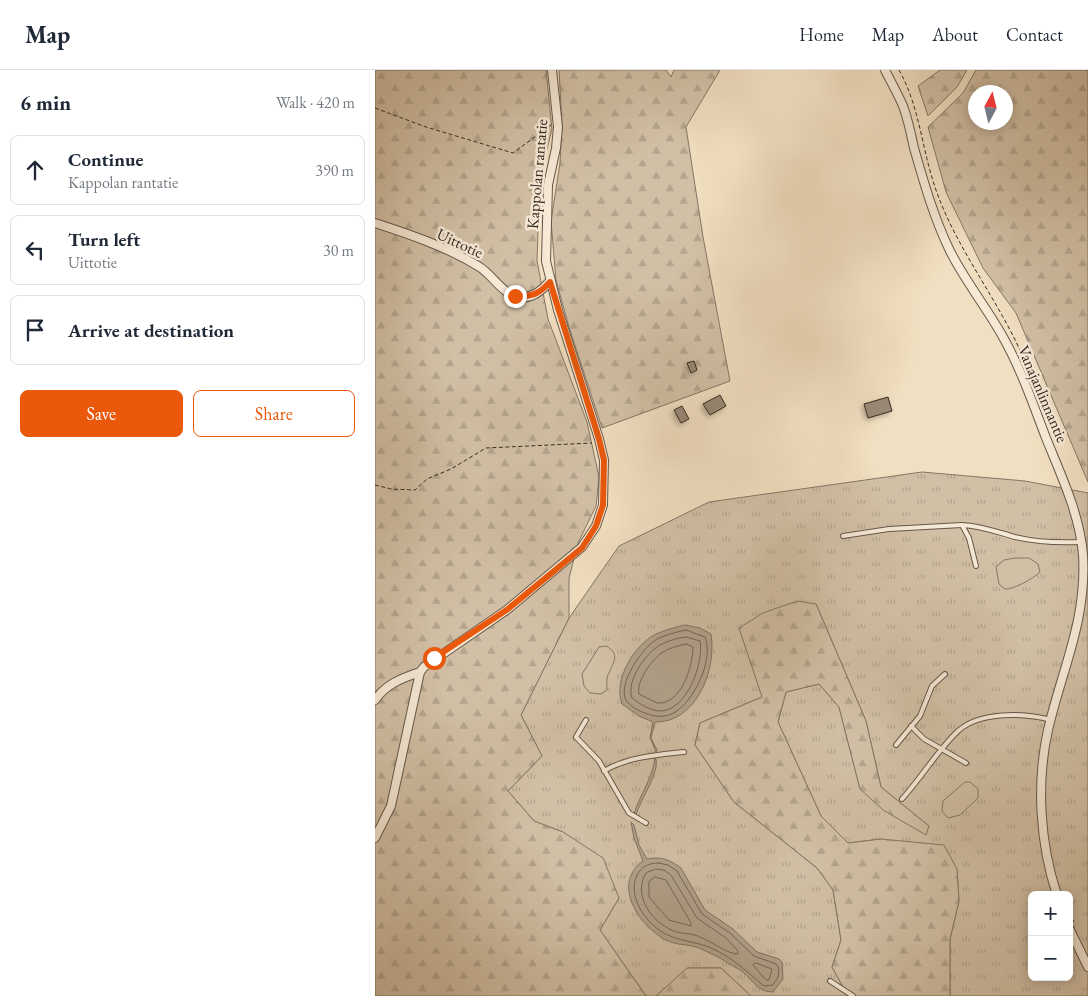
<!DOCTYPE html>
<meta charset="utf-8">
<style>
body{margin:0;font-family:"EB Garamond",serif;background:#f6f6f7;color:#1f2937}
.controls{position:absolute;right:15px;bottom:15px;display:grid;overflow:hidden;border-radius:8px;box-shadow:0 2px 12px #0003}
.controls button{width:45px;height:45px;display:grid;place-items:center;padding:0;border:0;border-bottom:1px solid #e0e1e3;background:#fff;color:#1f2937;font:25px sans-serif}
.compass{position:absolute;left:593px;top:15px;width:45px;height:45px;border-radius:50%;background:#fff;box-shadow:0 2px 12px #0003;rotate:7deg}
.stop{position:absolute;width:15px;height:15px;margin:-11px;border:4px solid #ea580c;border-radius:50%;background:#fff}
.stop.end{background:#ea580c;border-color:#fff;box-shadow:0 1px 5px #0008}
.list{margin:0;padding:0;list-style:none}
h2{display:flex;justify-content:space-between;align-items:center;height:65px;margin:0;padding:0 20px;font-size:21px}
h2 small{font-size:16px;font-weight:400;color:#747a83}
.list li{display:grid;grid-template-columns:32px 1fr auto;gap:15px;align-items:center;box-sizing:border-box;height:70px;margin:0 10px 10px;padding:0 10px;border:1px solid #e0e1e3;border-radius:8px}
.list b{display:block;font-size:19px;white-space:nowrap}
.list p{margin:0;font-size:16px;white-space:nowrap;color:#747a83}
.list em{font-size:16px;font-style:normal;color:#747a83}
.actions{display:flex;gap:10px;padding:15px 20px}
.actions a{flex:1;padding:11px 0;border:1px solid #ea580c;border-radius:8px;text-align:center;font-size:18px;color:#ea580c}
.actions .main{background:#ea580c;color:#fff}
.icon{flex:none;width:28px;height:28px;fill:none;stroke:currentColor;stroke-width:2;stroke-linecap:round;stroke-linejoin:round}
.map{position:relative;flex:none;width:713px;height:926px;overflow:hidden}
header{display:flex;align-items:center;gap:30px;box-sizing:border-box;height:70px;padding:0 25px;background:#fff;border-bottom:1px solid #e0e1e3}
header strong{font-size:24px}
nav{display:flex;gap:28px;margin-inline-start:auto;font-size:18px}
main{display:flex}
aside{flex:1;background:#fff}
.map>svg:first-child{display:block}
</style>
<header>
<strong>Map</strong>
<nav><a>Home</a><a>Map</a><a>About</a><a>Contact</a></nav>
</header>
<main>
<aside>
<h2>6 min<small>Walk · 420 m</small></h2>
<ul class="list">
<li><svg class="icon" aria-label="ahead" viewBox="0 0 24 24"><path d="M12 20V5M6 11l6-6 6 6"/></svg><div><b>Continue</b><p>Kappolan rantatie</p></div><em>390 m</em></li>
<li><svg class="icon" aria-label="left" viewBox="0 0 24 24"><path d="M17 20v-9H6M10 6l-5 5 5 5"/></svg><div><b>Turn left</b><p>Uittotie</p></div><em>30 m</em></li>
<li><svg class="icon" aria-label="arrive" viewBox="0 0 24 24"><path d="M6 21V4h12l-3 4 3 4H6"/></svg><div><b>Arrive at destination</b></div></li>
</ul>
<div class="actions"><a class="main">Save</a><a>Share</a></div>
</aside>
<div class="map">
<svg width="713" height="926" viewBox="0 0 713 926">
<defs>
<pattern id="grass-tufts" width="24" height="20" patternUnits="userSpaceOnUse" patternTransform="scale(1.25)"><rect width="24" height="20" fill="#d2c0a6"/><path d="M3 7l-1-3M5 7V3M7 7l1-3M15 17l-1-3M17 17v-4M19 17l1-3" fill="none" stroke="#b5a58f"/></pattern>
<pattern id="forest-firs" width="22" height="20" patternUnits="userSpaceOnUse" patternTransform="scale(1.25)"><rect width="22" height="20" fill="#d2c0a6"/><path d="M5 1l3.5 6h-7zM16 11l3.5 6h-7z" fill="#b5a58f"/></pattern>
<filter id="shadow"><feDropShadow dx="-2.5" dy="2.5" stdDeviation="2.5" flood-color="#0004"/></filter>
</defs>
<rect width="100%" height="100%" fill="#f1dfc1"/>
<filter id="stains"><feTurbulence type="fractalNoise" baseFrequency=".004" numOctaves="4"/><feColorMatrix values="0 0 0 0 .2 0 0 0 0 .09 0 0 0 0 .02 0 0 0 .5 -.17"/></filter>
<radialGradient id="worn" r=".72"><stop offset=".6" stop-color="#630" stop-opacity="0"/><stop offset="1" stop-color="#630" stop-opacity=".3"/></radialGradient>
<path fill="url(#grass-tufts)" stroke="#857665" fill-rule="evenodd" d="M 547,402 L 650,411 L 713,423 L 713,926 L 575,926 L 575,869 L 584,831 L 582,799 L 506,769 L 473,773 L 446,746 L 403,652 L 411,622 L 444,614 L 464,637 L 485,719 L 554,756 L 506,717 L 491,651 L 441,534 L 387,627 L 325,653 L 320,675 L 359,732 L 442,798 L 458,820 L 466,870 L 457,897 L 473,926 L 376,926 L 346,898 L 313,898 L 281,926 L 271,926 L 225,860 L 244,828 L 188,762 L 159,751 L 133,721 L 167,686 L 146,645 L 194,548 L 244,476 L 334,432 ZM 657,825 L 694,825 L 694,907 L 657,907 Z"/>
<g fill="url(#forest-firs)" stroke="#857665" fill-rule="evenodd">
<path d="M 0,0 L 171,0 L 177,59 L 165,107 L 162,191 L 173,249 L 212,352 L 224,407 L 221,436 L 203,473 L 194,508 L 194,548 L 146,645 L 167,686 L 133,721 L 159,751 L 188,762 L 228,788 L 244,828 L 225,860 L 271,926 L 0,926 Z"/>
<path d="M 184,0 L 291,0 L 296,7 L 299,0 L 345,0 L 311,57 L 328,167 L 355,311 L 227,358 L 194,257 L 181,210 L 176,151 L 185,93 L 187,55 Z"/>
<path d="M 565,0 L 592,0 L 582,17 L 553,46 L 543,16 Z"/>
<path d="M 601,0 L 713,0 L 713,412 L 641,243 L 608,198 L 571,122 L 553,57 L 588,23 ZM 600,22 L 630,22 L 630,52 L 600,52 Z"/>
<path d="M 422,531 L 441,534 L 491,651 L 506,717 L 554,756 L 551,765 L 508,740 L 485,719 L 464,637 L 444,614 L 411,622 L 403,652 L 446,746 L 473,773 L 506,769 L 569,775 L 582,799 L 584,831 L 575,869 L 575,926 L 473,926 L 457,897 L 466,870 L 458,820 L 442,798 L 359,732 L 320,675 L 325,653 L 387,627 L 364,558 L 388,543 Z"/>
<path d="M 312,898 L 346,898 L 376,926 L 281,926 Z"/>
</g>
<g fill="#d2c0a6" stroke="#857665">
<path d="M 640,488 L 654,488 L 663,494 L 665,502 C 659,508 638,520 630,519 L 624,514 L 621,497 L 629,490 Z"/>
<path d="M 231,576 C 246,584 238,593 234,603 C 231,608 232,614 232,620 L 226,624 L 215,623 L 209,616 L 207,604 L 224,577 Z"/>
<path d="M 590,712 L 595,712 L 603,719 L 603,728 L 585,745 L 573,748 L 567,741 L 568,731 Z"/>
</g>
<g fill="#b2a28c" stroke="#817262">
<path d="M 311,555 L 325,558 L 336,564 C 342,600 321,653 280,652 L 276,668 L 282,680 L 281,682 L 275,668 L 278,652 L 264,646 L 247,634 C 238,610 259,575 281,564 C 290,560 301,557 311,555 Z"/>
<path d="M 280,687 C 287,699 265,730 261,745 L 259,744 C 265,724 278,708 280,687 Z"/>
<path d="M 256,752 L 259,755 L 264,775 L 272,789 C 287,786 295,790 306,798 L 330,840 L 358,859 L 382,882 L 404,889 L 407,892 L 408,909 L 398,922 C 383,922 378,911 368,902 C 361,897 352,893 345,888 C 337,884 329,880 321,877 C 311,874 300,875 291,870 C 264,856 236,814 268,791 L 259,768 Z"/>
</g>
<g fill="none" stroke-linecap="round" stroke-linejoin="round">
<g stroke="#756658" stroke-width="1">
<path d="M 311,560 L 330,567 C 336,582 329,604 321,618 C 309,639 294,653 270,643 C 264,641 254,636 251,630 C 242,614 268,577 282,569 C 290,565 301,562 311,560 Z"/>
<path d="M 311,567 L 325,571 C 329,593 312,640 286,641 C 275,641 265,634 257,628 C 251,611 270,584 285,575 C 292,571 302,568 311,567 Z"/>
<path d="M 311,574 L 318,577 C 318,595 307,635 282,633 L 264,624 C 261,611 277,589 288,582 C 294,578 303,576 311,574 Z"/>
<path d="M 284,793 L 293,795 L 302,801 L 327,844 L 355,863 L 379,886 L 401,894 L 404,898 L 403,907 L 398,915 L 389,916 C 372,902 357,887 336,878 C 323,872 309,872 295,866 C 274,858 251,828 262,805 C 267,796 274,793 284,793 Z"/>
<path d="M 281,799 L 289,800 L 296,805 L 322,848 L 351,868 L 363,881 L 363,884 C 352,884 336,871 325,867 C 317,863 307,864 299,861 C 277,853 257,825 271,803 Z"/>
<path d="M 280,807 L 291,810 L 316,853 L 316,856 L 294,850 L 274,827 L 274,812 Z"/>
<path d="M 381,893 L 397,899 L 394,910 L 391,910 L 378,895 Z"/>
</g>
</g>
<g fill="#988976" stroke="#382b24" filter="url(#shadow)">
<path d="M 319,291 L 322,300 L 316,303 L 312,293 Z"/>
<path d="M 345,325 L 351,336 L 335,345 L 328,334 Z"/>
<path d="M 513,327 L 517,341 L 493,348 L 489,334 Z"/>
<path d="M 307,336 L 314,349 L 306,353 L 299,340 Z"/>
</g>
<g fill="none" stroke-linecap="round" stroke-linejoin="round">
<g stroke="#66584b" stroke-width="6">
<g id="lane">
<path d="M 468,466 L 514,459 L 587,455"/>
<path d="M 601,496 L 594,468 L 587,455 C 606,456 622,462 640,467 C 661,472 684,473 706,472"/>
<path d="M 211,650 L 201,667 L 224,691 L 254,743 L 271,753"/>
<path d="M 536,656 L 549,669 L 591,693"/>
<path d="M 521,675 L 545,646 L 557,616 L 570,604"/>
<path d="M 229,701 C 252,687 282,685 309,682"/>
<path d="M 527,729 C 547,707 562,681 583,661 C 605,641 650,643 676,650"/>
<path d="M 455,911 L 478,926"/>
</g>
</g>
<g stroke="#66584b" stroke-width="10">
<g id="street">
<path d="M 510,0 C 516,12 523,24 528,36 C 533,49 536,64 539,78 C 549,113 559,148 575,181 C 590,211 612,238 628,267 C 646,299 658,334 671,368 C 686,405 705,445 708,485 C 712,550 687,599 673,660 C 661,713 665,774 682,825"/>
<path d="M 0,153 C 34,164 72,177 103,196 C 117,204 124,220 139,226 C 154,231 166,222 175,211"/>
<path d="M 0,630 C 11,614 27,608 45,602"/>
<path d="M 0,768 L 16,736 L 45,602 L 49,597 L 133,539 L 207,477 L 221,456 L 228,435 L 229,390 L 224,369 L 183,240 L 171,191 L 173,115 L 181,78 L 183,57 L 177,0"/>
<path d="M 694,858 L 713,897"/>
</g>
</g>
<g stroke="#382b24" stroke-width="1" stroke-dasharray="4 2.5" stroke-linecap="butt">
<path d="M 524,0 C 545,37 547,81 561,120 C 582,180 623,229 648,287"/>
<path d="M 0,38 L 51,57 L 138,83 L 176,55"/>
<path d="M 0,415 L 16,419 L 40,420 L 52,409 L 76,399 L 111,378 L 217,373"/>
<path d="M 694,843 L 699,852"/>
</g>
<use href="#lane" stroke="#f6ead7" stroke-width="4"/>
<use href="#street" stroke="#f6ead7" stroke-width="8"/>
</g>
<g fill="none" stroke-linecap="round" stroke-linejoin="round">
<path stroke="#ea580c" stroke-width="6" d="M 59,588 L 133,539 L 207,478 L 221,456 L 228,435 L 229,390 L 224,369 L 175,212 C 164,224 157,227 140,226"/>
</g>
<g text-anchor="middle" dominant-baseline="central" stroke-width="5" stroke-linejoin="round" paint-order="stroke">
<g font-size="16" fill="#382b24" stroke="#f6ead7">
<text transform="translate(162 104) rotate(-85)">Kappolan rantatie</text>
<text transform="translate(85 173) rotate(25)">Uittotie</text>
<text transform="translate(668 324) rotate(67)">Vanajanlinnantie</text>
</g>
</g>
<rect width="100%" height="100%" filter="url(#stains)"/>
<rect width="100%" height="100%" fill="url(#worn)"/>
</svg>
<div class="controls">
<button>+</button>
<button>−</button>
</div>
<svg class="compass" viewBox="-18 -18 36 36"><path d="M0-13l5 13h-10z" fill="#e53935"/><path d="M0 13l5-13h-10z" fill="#747a83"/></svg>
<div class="stop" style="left:59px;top:588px"></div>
<div class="stop end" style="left:140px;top:226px"></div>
</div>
</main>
